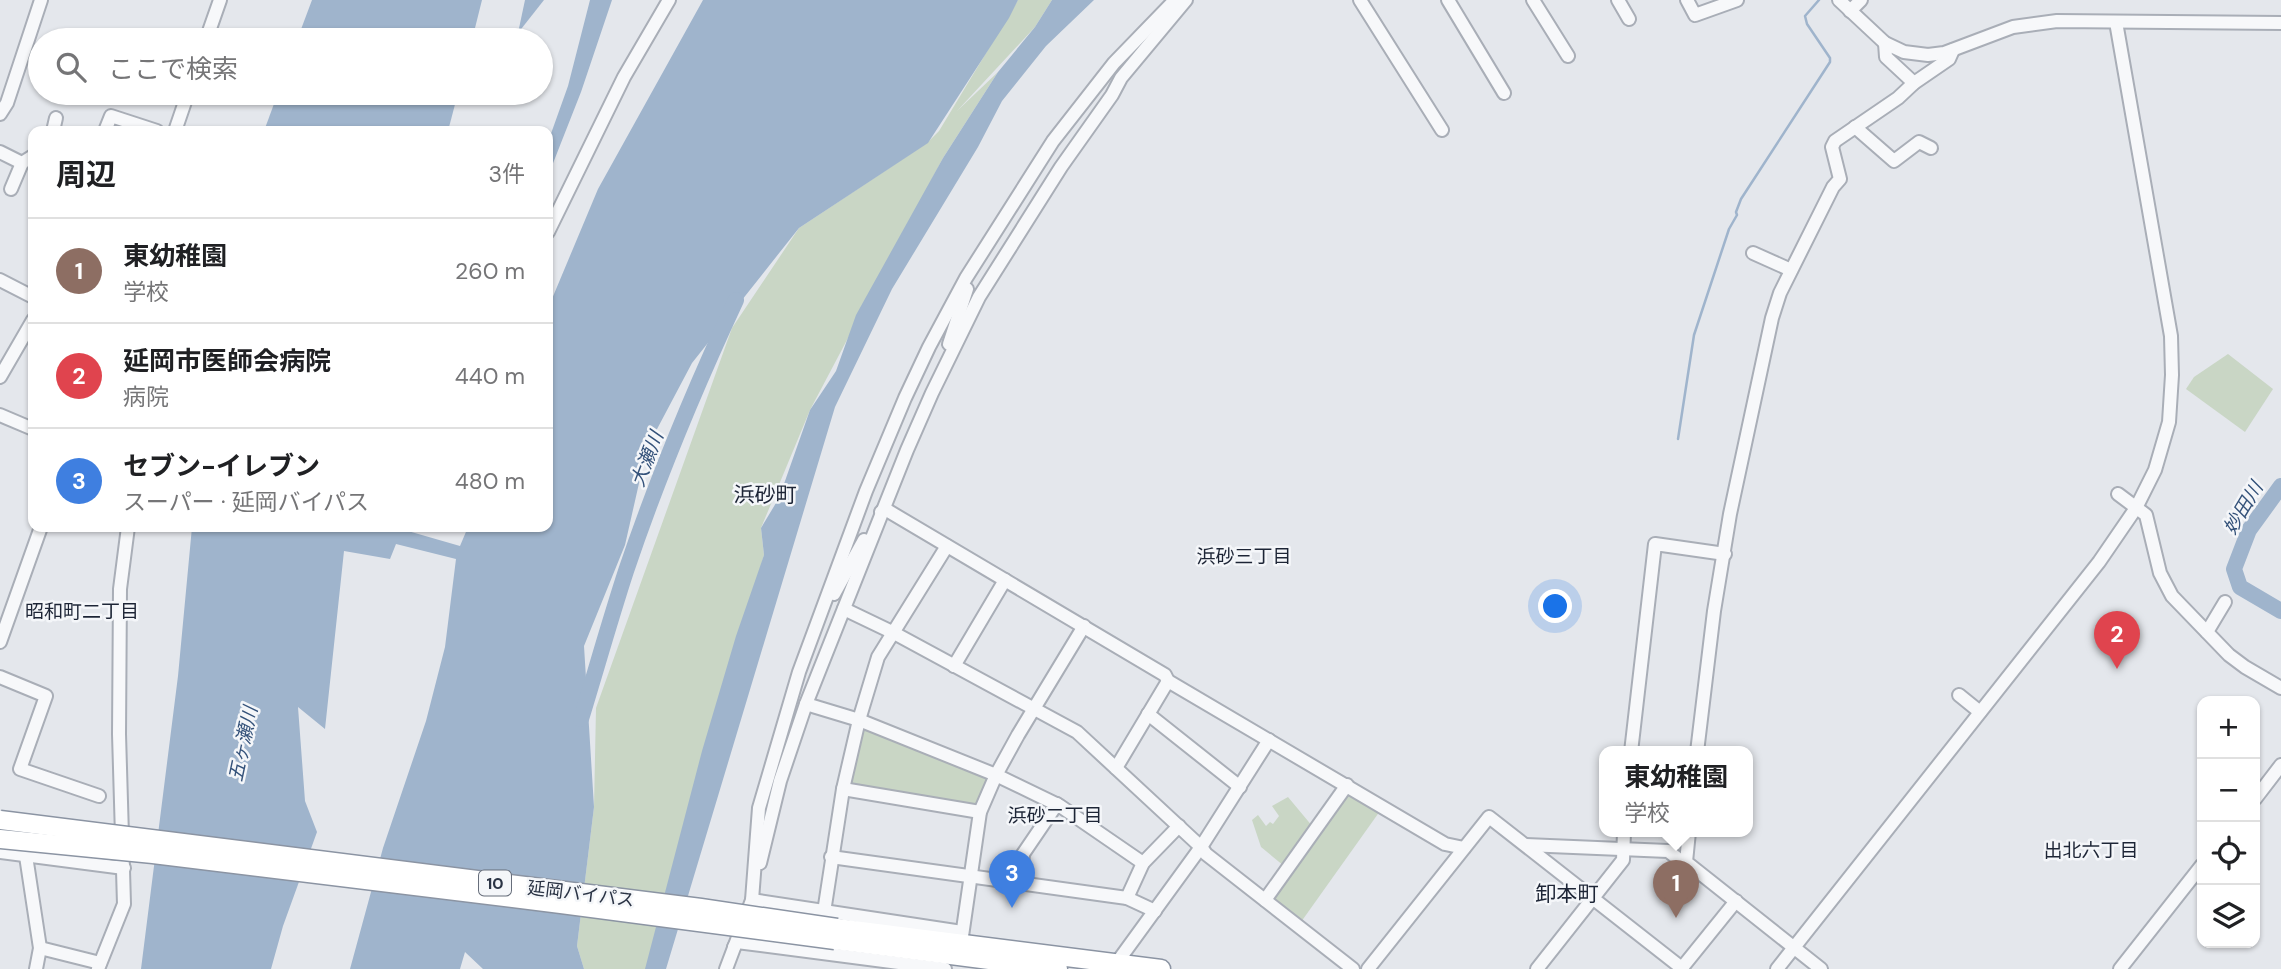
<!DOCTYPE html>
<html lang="ja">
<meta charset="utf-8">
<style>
body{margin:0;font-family:"DM Sans","Noto Sans JP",sans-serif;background:#f6f6f6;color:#202124}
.controls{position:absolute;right:21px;bottom:21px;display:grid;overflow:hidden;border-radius:14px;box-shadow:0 2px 5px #0004}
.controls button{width:63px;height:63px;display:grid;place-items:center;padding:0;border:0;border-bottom:2px solid #e0e0e0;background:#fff;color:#202124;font:35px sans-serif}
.you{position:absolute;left:1556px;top:607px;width:24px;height:24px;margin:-18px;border:5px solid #fff;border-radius:50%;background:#1a73e8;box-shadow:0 0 0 10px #1a73e833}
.badge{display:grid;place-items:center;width:46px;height:46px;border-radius:50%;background:#d1495b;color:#fff;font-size:23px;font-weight:700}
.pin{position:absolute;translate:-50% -58px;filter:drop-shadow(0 2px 4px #0008)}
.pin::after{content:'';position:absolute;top:37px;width:24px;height:21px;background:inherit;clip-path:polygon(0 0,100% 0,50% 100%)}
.popup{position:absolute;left:1599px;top:746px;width:154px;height:91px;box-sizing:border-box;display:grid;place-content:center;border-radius:14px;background:#fff;filter:drop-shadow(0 2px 5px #0005);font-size:23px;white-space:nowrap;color:#757577}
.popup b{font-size:26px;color:#202124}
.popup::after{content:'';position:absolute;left:50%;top:100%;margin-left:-14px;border:14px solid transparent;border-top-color:#fff}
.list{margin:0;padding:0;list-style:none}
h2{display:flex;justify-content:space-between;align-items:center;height:91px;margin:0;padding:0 28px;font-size:30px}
h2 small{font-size:23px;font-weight:400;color:#757577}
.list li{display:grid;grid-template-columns:46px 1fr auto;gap:21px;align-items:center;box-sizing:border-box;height:105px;padding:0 28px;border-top:2px solid #e0e0e0}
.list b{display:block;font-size:26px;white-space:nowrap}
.list p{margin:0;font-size:23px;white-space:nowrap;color:#757577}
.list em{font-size:23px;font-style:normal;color:#757577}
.icon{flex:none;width:38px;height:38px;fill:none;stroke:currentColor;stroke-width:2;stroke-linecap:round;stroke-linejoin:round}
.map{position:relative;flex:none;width:2281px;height:969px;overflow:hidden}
.search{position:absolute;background:#fff;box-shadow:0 2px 5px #0004;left:28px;top:28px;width:525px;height:77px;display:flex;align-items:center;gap:18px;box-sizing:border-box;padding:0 24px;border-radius:38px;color:#757577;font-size:26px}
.panel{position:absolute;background:#fff;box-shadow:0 2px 5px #0004;left:28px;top:126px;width:525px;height:406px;border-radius:14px}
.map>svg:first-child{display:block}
</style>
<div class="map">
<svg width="2281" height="969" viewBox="0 0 2281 969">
<rect width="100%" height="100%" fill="#e4e7ec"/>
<g fill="#c9d6c5">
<path d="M 1018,0 L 1052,0 L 1035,27 L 957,111 L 998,72 L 943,158 L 810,410 L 761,528 L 764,555 L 647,969 L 584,969 L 577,946 L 594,807 L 596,708 L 732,328 L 799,228 L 927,143 L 939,131 Z"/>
<path d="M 2228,354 L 2273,389 L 2245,432 L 2186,389 L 2194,377 Z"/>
<path d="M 863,729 L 988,777 L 977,807 L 849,784 Z"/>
<path d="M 1347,792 L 1380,811 L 1301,922 L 1272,898 Z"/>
<path d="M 1288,797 L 1313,827 L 1284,866 L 1261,847 L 1252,820 L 1258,815 L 1266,826 L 1270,822 L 1273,824 L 1279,816 L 1272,806 Z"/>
</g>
<g fill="#9fb4cc">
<path d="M 312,0 L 482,0 L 472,40 L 297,40 Z"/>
<path d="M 525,0 L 544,0 L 518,33 Z"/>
<path d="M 590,0 L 612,0 L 581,92 L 548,176 L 548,142 L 568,86 Z"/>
<path d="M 703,0 L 1018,0 L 1009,18 L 928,143 L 799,228 L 692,363 L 647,448 L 625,545 L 584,646 L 594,807 L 577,946 L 584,969 L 483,969 L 465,952 L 460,969 L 350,969 L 383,848 L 426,721 L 445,647 L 456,559 L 396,544 L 390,559 L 344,551 L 325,729 L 298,707 L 305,801 L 317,832 L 283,926 L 271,969 L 141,969 L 178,676 L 192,527 L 401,527 L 401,529 L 460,546 L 468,527 L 548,527 L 549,306 L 598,189 Z"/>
<path d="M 1052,0 L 1094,0 L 1046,46 L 1002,101 L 978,147 L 892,289 L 835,407 L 666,969 L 645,969 L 702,751 L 736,636 L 764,555 L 761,528 L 779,498 L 810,410 L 836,371 L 856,315 L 943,158 L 998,72 L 1035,27 Z"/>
<path d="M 278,93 L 458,93 L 448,131 L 264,131 Z"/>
</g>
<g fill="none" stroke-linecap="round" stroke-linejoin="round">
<path stroke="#9fb4cc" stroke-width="2.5" d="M 1678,439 L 1694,335 L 1729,229 L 1737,215 L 1736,212 L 1741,199 L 1830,62 L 1830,58 L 1807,24 L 1805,16 L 1819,0"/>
<g stroke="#9fb4cc" stroke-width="16">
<path d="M 2281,486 L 2249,530 L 2234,569 L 2240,587 L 2281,611"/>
<path d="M 581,719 C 596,670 610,620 626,571 C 657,479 695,388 736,300"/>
</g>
<g stroke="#a9aeb7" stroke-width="16">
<g id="minor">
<path d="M 1360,0 L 1442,130"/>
<path d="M 1448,0 L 1504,93"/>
<path d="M 1533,0 L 1568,56"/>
<path d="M 1618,0 L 1629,19"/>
<path d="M 1687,0 L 1695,15 L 1737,0"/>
<path d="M 1839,0 L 1885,43 L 1904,52 L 1928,55 L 1944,53 L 2013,27 L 2057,21 L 2281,23"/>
<path d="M 1850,11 L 1861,0"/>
<path d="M 206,40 L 220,0"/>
<path d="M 1885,43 L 1886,57 L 1914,83"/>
<path d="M 0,114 L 7,103 L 41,0"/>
<path d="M 1855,127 L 1894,161 L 1919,142 L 1931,148"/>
<path d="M 53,131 L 56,118"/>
<path d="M 105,131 L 111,116 L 157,131"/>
<path d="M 175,131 L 188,93"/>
<path d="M 0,152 L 22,163 L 33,156"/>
<path d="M 11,189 L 22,163"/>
<path d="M 548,232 L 624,77 L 669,0"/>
<path d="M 1753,253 L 1791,270"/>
<path d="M 0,280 L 33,297"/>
<path d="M 949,344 L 967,289"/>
<path d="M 0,377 L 33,320"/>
<path d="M 0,415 L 33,429"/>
<path d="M 2118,494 L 2146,515 L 2160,573 L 2172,596 L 2229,655 L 2245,667 L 2281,688"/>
<path d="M 881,512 L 885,509 L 1165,675 L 1168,681 L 1445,844 L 1464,848"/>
<path d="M 834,594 L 864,540"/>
<path d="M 844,609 L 894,633 L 1077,732 L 1201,847 L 1206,854 L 1353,969"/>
<path d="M 2207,632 L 2225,602"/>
<path d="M 0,642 L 41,527"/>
<path d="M 954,666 L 1005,580"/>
<path d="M 0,677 L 46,696 L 20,769 L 99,796"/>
<path d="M 1959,695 L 1980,712"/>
<path d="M 806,704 L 859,720 L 996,775 L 1060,806 L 1143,863"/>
<path d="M 1148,714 L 1240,787"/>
<path d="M 1631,752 L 1655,544 L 1725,554"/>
<path d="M 1697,752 L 1714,611 L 1730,514 L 1772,318 L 1780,293 L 1833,187 L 1840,179 L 1832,147 L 1835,141 L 1898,98 L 1914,83 L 1949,59 L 1953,50"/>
<path d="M 1116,768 L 1168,681"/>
<path d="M 843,789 L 980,812"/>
<path d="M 2255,799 L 2281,765"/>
<path d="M 1689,832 L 1686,862 L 1821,969"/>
<path d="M 1526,845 L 1668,851 L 1681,861 L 1686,862"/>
<path d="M 0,852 L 124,868"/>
<path d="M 26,856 L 40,948 L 36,969"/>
<path d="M 831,857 L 1127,898 L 1155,911"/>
<path d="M 760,863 L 780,781 L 806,704 L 907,450 L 932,393 L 979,297 L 1061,167 L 1112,95 L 1121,78 L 1186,0"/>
<path d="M 1021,884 L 1023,854 L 1057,804"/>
<path d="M 1127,898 L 1143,863 L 1179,826"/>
<path d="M 752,900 L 962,932"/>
<path d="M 1265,900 L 1347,785"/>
<path d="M 824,912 L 843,789 L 859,720 L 878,657 L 947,546"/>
<path d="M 961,943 L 980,812 L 996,775 L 1018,735 L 1084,626"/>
<path d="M 734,947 L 737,942 L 945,969"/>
<path d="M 40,948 L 100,963"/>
<path d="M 1113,968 L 1201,847 L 1269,740"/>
<path d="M 98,969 L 124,904 L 119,734 L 120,589 L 128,527"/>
<path d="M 726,969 L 752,900 L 759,808 L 799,672 L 866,491 L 905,398 L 929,347 L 966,278 L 1053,141 L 1114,63 L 1175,0"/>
<path d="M 1368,969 L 1489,817 L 1683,969"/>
<path d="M 1537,969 L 1623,860 L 1624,832"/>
<path d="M 1681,969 L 1736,901"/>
<path d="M 1777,969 L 2099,562 L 2136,508 L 2155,470 L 2169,422 L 2172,375 L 2171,336 L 2116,22"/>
<path d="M 2120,969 L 2202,865"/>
</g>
</g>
<g stroke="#8b94a3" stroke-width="21">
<g id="highway">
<path d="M 837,928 L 1161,969"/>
<path d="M 835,940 L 1058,969"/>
</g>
</g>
<use href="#minor" stroke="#f7f8fa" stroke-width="12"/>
<use href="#highway" stroke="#fff" stroke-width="18"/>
<g stroke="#8b94a3" stroke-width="21" stroke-linecap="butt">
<g id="highway-bridge">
<path d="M 0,820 L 701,908 L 837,928"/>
<path d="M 0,839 L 153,854 L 561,904 L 835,940"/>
</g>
</g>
<use href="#highway-bridge" stroke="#fff" stroke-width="18"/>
</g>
<g text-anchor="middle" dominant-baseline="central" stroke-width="5" stroke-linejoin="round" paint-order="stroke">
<rect fill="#f4f6f9" stroke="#676e7b" stroke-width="2" x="479" y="870.5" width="32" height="25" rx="5"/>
<g font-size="16" font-weight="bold" fill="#2b3445">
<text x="495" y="883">10</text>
</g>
<g font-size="18" fill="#2b3445" stroke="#f4f6f9">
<text transform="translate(581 894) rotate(7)">延岡バイパス</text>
</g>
<g font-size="19" font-style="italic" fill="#34527a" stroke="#f4f6f9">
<text transform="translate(647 459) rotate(-69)">大瀬川</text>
<text transform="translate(2243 508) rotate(-59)">妙田川</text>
<text transform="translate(243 744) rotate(-78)">五ヶ瀬川</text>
</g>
<g font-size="19" fill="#1d2536" stroke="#f4f6f9">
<text x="1244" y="556">浜砂三丁目</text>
<text x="82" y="611">昭和町二丁目</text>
<text x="1055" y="815">浜砂二丁目</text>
<text x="2091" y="850">出北六丁目</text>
</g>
<g font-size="21" fill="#1d2536" stroke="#f4f6f9">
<text x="765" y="495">浜砂町</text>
<text x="1567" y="894">卸本町</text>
</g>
</g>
</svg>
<div class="controls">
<button>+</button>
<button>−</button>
<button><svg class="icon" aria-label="locate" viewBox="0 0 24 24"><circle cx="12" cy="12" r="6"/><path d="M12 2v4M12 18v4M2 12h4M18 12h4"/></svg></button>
<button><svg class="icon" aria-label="layers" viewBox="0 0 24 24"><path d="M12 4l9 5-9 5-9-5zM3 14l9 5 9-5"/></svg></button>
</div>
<div class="you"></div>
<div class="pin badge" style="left:1676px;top:918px;background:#8d6e63">1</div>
<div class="popup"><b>東幼稚園</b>学校</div>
<div class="pin badge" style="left:2117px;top:669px;background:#e0444e">2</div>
<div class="pin badge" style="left:1012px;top:908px;background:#3f7fe0">3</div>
<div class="search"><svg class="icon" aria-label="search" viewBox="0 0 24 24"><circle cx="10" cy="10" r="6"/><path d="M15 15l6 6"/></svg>ここで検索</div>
<section class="panel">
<h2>周辺<small>3件</small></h2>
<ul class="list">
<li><span class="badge" style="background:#8d6e63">1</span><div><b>東幼稚園</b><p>学校</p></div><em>260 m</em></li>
<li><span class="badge" style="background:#e0444e">2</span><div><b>延岡市医師会病院</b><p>病院</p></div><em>440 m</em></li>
<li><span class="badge" style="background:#3f7fe0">3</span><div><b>セブン-イレブン</b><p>スーパー · 延岡バイパス</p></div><em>480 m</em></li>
</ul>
</section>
</div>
